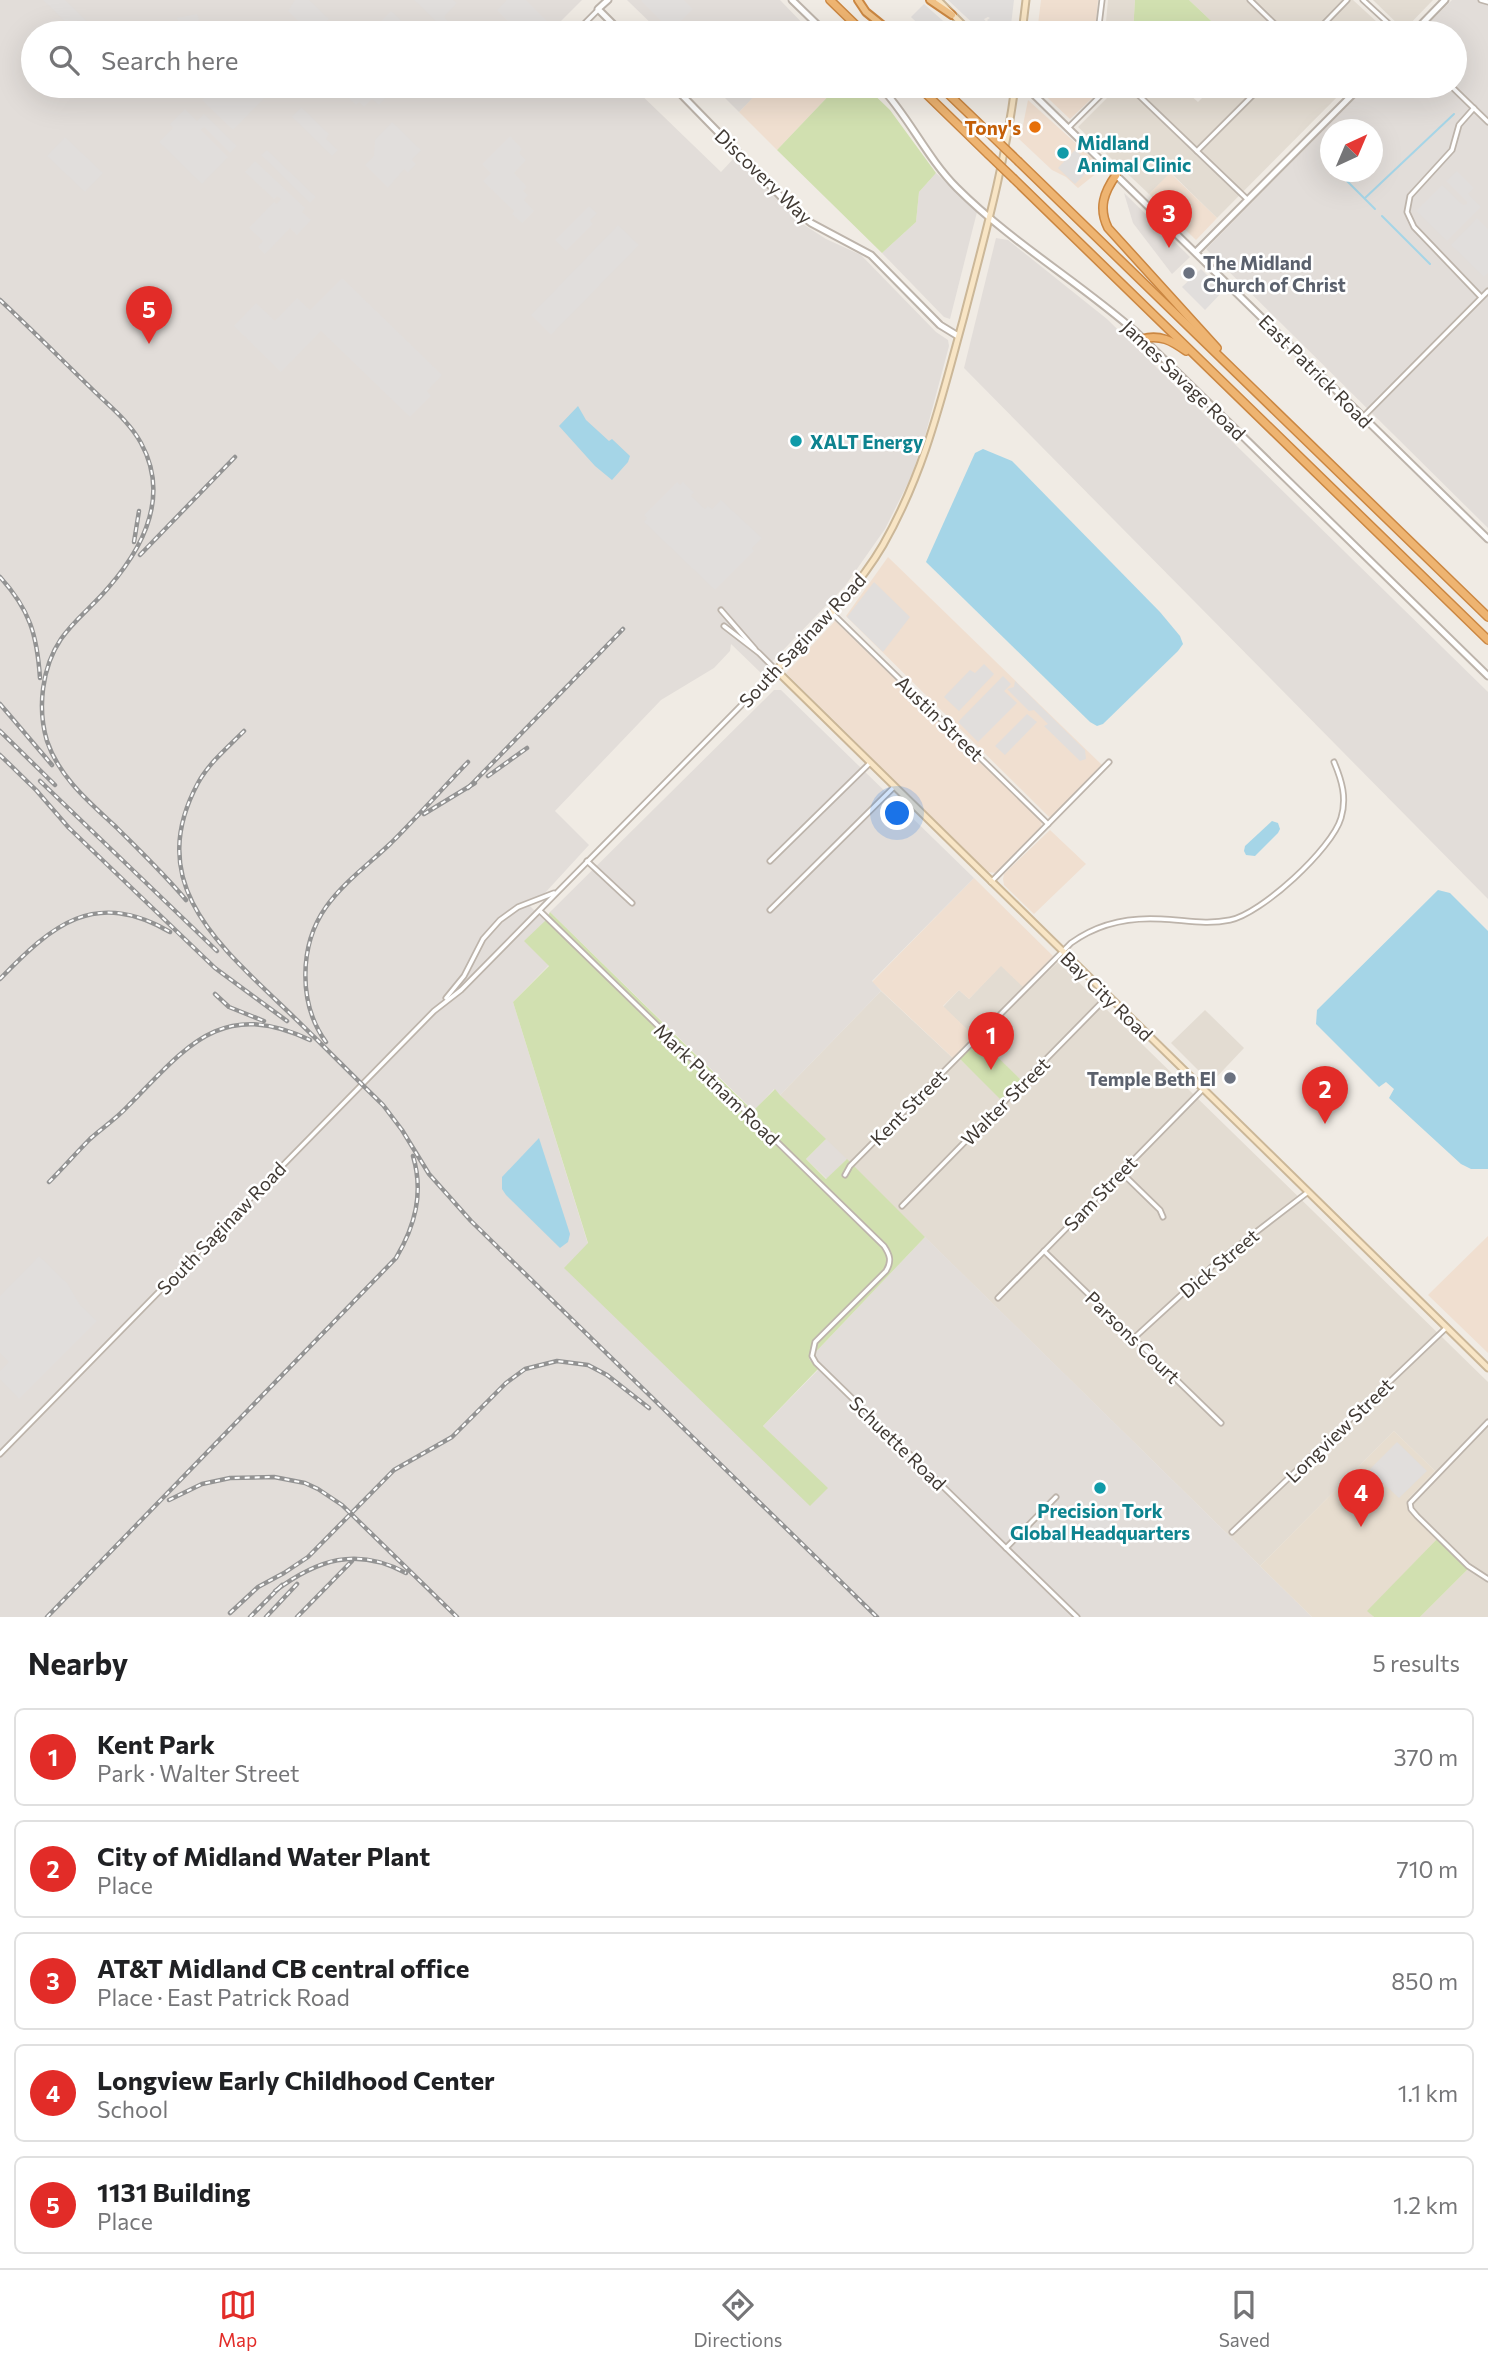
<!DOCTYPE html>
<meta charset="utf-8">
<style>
body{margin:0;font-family:Commissioner,sans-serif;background:#f2f2f2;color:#202124}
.compass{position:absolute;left:1320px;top:119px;width:63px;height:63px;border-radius:50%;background:#fff;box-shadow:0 7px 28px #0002;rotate:44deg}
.you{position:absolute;left:898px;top:814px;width:24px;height:24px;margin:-18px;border:5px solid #fff;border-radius:50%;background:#1a73e8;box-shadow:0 0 0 10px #1a73e833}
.badge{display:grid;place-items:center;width:46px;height:46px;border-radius:50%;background:#e22c28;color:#fff;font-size:23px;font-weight:700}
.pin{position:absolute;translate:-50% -58px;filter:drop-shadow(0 2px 4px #0008)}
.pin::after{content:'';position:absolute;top:37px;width:24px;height:21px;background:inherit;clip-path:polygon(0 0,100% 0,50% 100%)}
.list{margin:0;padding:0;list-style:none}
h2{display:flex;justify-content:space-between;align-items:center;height:91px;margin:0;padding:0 28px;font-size:30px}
h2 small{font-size:23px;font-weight:400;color:#757577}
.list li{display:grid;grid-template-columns:46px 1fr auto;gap:21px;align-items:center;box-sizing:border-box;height:98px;margin:0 14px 14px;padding:0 14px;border:2px solid #e0e0e0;border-radius:10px}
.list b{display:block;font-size:26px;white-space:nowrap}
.list p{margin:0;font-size:23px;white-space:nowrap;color:#757577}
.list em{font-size:23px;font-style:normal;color:#757577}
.icon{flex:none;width:38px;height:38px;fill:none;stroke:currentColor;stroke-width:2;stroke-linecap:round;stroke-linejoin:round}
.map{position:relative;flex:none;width:1488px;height:1617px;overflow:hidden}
.search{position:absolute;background:#fff;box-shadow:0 7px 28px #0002;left:21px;right:21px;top:21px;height:77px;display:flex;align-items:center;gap:18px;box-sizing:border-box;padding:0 24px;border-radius:38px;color:#757577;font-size:26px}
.sheet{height:651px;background:#fff}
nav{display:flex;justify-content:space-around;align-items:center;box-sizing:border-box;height:98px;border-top:2px solid #e0e0e0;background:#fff;font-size:19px;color:#757577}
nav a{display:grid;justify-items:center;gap:4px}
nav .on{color:#e22c28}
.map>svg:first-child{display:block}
</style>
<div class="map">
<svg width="1488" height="1617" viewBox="0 0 1488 1617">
<rect width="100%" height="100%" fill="#f0ebe4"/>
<g fill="#e3dcd2">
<path d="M 1108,0 L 1135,0 L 1133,33 L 1105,33 Z"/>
<path d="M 1189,0 L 1353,0 L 1389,33 L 1224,33 Z"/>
<path d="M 1373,0 L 1433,0 L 1404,30 Z"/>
<path d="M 1119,86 L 1180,86 L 1198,102 L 1214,86 L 1348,86 L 1217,218 L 1171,173 L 1149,194 L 1078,127 Z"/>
<path d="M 1058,962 L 1488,1382 L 1488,1617 L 1420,1617 L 1468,1569 L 1409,1511 L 1407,1504 L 1410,1497 L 1435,1471 L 1394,1431 L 1260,1566 L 780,1095 L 881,991 L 957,1062 L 960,1059 L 1002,1099 L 1021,1080 L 943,1007 L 959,990 L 969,999 L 1001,965 L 1028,991 Z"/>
<path d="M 1205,1010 L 1244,1048 L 1211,1083 L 1171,1043 Z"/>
</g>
<g fill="#f0dfd0">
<path d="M 1041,0 L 1098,0 L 1095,33 L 1037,33 Z"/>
<path d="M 764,86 L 838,86 L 777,150 L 739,112 Z"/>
<path d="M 1035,86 L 1105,86 L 1070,119 Z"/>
<path d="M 1028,100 L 1103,168 L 1078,188 L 1066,177 L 1052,170 L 1018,138 L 1022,130 Z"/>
<path d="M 1170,173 L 1217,218 L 1196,240 L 1149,194 Z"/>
<path d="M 888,557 L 1102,765 L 1052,816 L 1049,817 L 846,616 Z"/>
<path d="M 835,621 L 1042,821 L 1041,827 L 996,873 L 988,872 L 786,673 Z"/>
<path d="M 1050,830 L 1086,864 L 1034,914 L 1004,885 L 1003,879 L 1004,874 Z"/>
<path d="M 974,878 L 1053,956 L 1023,987 L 1001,966 L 969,999 L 959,990 L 943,1006 L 974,1036 L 953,1058 L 872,982 Z"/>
<path d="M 1488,1236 L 1488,1353 L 1428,1295 Z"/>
</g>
<g fill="#e2ddd9" fill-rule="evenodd">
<path d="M 0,0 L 582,0 L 549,33 L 33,33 L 33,86 L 632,86 L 721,172 L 735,157 L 798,221 L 826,239 L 861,255 L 936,332 L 948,340 L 949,346 L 925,436 L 911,477 L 885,529 L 845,586 L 761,673 L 731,644 L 730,651 L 714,668 L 661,700 L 555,811 L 589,845 L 544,894 L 525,901 L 545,921 L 549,965 L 513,1002 L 588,1244 L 810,1505 L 827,1488 L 763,1426 L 818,1370 L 808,1360 L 925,1237 L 1312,1617 L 0,1617 Z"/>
<path d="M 627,0 L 780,0 L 812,33 L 661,33 Z"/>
<path d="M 1452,0 L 1488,0 L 1488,528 L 1206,249 L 1367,86 L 1455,86 L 1455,33 L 1419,33 ZM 1330,130 L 1372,130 L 1372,172 L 1330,172 Z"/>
<path d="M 713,86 L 764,86 L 739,112 Z"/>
<path d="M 936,173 L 977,212 L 950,319 L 944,317 L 882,253 L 916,222 L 919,192 Z"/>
<path d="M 1124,193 L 1190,257 L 1172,274 L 1133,223 Z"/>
<path d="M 996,238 L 1008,240 L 1107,319 L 1488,692 L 1488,899 L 964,368 Z"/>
<path d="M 774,690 L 781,690 L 974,878 L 872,981 L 881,991 L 780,1095 L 774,1089 L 754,1111 L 550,912 Z"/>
<path d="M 826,1139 L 847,1159 L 827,1179 L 806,1159 Z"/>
</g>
<path fill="#e7ddcf" d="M 1394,1431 L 1435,1471 L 1410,1497 L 1407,1504 L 1409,1511 L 1437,1539 L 1368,1611 L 1374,1617 L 1312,1617 L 1260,1566 Z"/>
<g fill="#d1e0b0">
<path d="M 1135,0 L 1189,0 L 1224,33 L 1133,33 Z"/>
<path d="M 838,86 L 865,86 L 890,110 L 936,173 L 919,192 L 916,222 L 882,253 L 777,150 Z"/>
<path d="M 550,912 L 753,1111 L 775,1089 L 780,1095 L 826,1139 L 806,1159 L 826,1179 L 847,1159 L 925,1237 L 809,1359 L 818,1369 L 763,1426 L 828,1488 L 810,1506 L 564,1268 L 588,1243 L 513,1002 L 549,966 L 524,941 L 545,921 Z"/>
<path d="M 980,1040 L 1021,1080 L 1001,1100 L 960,1059 Z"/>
<path d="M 1437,1539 L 1468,1569 L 1420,1617 L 1374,1617 L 1367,1611 Z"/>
</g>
<g fill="#e1dedc">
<path d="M 43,0 L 65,0 L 99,33 L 77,33 Z"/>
<path d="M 295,0 L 309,0 L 329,19 L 316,33 L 309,26 L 306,29 L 288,11 Z"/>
<path d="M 414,0 L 453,0 L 457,3 L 444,17 L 449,22 L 443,28 Z"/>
<path d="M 507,0 L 526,0 L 551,25 L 543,33 L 524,33 L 525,31 L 517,23 L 513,26 L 497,10 Z"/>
<path d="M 642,0 L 684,0 L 693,9 L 671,31 L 641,1 Z"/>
<path d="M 948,0 L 1014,0 L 1010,33 L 1000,33 L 987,20 L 990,18 L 988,17 L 984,19 L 987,23 L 980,30 Z"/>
<path d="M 924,4 L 951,28 L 945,33 L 928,33 L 911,17 Z"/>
<path d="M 391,11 L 415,33 L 369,33 Z"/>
<path d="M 197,14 L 200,24 L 196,26 L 200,26 L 201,33 L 163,33 L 171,23 L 178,21 L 177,18 Z"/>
<path d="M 216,86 L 262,86 L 269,93 L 233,130 L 202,100 Z"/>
<path d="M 336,86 L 397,86 L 379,105 L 372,99 L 364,107 L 359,102 L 356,105 Z"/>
<path d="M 301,107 L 329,134 L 326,139 L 338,150 L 332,156 L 292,117 Z"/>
<path d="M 185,109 L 197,121 L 204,114 L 237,146 L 230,153 L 204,127 L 201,130 L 228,157 L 202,184 L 159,142 L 173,128 L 170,124 Z"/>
<path d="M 392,122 L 421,150 L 412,160 L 416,164 L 408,173 L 404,169 L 388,188 L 365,165 L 374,156 L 375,140 Z"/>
<path d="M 510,136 L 522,149 L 519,153 L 526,160 L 514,173 L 527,187 L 523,191 L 528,195 L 524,200 L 534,211 L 522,223 L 512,214 L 514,211 L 483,181 L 491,173 L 482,164 Z"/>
<path d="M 65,137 L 103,173 L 85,192 L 47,156 Z"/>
<path d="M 267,150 L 316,197 L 310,203 L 261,155 Z"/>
<path d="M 1075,150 L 1093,166 L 1075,184 L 1058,168 Z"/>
<path d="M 255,161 L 305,208 L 302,212 L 311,220 L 297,235 L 290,228 L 265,254 L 258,247 L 263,241 L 249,228 L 274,202 L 277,204 L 281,199 L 277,196 L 274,199 L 245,172 Z"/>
<path d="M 1457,171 L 1474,188 L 1468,194 L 1481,207 L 1447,241 L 1416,211 L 1442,185 L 1463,205 L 1467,204 L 1467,202 L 1446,181 Z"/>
<path d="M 589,206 L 597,213 L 590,221 L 593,224 L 566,251 L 555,240 Z"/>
<path d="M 1477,218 L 1488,229 L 1488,273 L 1484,277 L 1451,245 Z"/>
<path d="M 618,225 L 639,245 L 551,335 L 531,315 Z"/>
<path d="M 1201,269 L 1223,291 L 1205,310 L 1182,287 Z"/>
<path d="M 342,278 L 442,375 L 427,391 L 431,396 L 410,417 L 321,331 L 281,372 L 234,326 L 256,303 L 275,321 L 297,298 L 310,310 Z"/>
<path d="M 677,482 L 680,485 L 683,482 L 690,489 L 694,492 L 691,496 L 705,509 L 708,506 L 712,509 L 721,500 L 762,538 L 752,548 L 754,551 L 715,590 L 644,522 L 647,518 L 644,515 Z"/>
<path d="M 874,582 L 910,617 L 883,652 L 847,617 Z"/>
<path d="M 984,664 L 994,674 L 959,711 L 944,697 L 970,670 L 975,673 Z"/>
<path d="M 1003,676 L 1011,684 L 1004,691 L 1017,703 L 978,742 L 958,722 Z"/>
<path d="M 1015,681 L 1085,750 L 1086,759 L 1080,761 L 1044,726 L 1048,724 L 1034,710 L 1029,711 L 1007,689 L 1014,687 Z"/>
<path d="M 1027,714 L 1037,722 L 1005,755 L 995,746 Z"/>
<path d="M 39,1256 L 67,1283 L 80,1305 L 97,1321 L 19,1399 L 0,1379 L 0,1371 L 9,1362 L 0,1353 L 0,1296 Z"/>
<path d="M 1397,1442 L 1427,1471 L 1399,1498 L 1369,1470 Z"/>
<path d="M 1074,1505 L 1080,1510 L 1083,1507 L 1091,1514 L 1097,1509 L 1102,1513 L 1109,1506 L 1115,1511 L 1118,1508 L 1122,1512 L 1099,1536 L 1070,1508 Z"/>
</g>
<g fill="#a5d5e7">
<path d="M 578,406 L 586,420 L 609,441 L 612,439 L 630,456 L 628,462 L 612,480 L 595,466 L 559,426 Z"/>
<path d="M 983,449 L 1012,461 L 1160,612 L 1180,636 L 1183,644 L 1178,651 L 1103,724 L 1097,726 L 1090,722 L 926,562 L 975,453 Z"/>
<path d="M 1272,821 L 1278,823 L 1280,829 L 1278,833 L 1255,856 L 1246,855 L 1244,851 L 1245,846 Z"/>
<path d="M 1438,890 L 1450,893 L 1488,931 L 1488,1169 L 1471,1169 L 1461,1164 L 1389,1098 L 1394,1089 L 1386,1082 L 1379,1087 L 1316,1024 L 1317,1010 Z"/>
<path d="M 539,1138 L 570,1234 L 568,1242 L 560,1248 L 506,1195 L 502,1189 L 502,1177 Z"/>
</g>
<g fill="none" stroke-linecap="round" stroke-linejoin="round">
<g stroke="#a5d5e7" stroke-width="2">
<path d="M 1338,172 L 1375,209"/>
<path d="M 1365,198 L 1454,114"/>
<path d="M 1382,216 L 1430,264"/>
</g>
<g stroke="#bdb4ab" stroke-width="7">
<g id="minor">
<path d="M 1250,0 L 1284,33"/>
<path d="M 1363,0 L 1399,33"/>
<path d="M 1481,0 L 1488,2"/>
<path d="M 575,33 L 598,10"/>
<path d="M 1098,33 L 1102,0"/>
<path d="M 1315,33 L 1347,0"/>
<path d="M 1129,86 L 1248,200"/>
<path d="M 1451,86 L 1488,122"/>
<path d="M 1474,108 L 1459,125 L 1452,150 L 1410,196 L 1407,212 L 1414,227 L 1481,297"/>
<path d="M 1068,128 L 1110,86"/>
<path d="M 1197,151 L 1262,86"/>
<path d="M 1364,416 L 1488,291"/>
<path d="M 721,610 L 755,649"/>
<path d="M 832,613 L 1048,824"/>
<path d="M 587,861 L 632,903"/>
<path d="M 770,861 L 870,763"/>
<path d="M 991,882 L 1109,762"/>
<path d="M 770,910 L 894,787"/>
<path d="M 540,911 L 884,1246 C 890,1255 892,1261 886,1271 L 815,1342 L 812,1356 L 816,1363 L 1077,1617"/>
<path d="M 446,998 L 464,976 L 483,939 L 500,920 L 518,907 L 554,893"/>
<path d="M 1121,1172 L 1160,1210 L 1163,1217"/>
<path d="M 845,1175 L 850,1166 L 1071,943 C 1097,924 1128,917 1161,919 C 1185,920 1206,925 1230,920 C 1261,914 1332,849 1341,818 C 1347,798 1342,781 1334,762"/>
<path d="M 902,1206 L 1108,996"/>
<path d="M 1044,1251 L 1221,1423"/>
<path d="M 998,1298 L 1203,1089"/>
<path d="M 1134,1338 L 1216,1263 L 1308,1192"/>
<path d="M 1488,1422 L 1410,1503 L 1411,1509 L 1417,1516 L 1468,1566 L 1488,1579"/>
<path d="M 0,1454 L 434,1011 L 461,990 L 776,670 L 759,653 L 724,626"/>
<path d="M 1232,1532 L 1446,1328"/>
<path d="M 1006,1548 L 1056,1497"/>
</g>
</g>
<g stroke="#bdb4ab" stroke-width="9">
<g id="tertiary">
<path d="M 608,0 L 598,9 L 622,33"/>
<path d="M 792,0 L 826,33"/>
<path d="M 1413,33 L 1445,0"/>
<path d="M 673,86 L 793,209 L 811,223 L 871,255 L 940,325 L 958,336"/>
<path d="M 880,86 C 909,117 927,158 957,188 C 1011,242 1079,282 1136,332 L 1488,676"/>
<path d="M 1025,86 L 1488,539"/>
<path d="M 1196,252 L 1361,86"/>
</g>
</g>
<g stroke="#cbb798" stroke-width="9">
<g id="secondary">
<path d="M 938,0 L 971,33"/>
<path d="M 1022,33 L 1026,0"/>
<path d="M 1015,86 C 1005,165 983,242 963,320 C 941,400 925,471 883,545 C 855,593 814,631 776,670 L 1488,1368"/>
</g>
</g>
<g stroke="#cb8742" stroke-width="10">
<g id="trunk">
<path d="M 858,0 L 866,12 L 892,33"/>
<path d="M 930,0 L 952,15"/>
</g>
</g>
<g stroke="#cb8742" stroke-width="10">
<g id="motorway">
<path d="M 830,0 L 864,33"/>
<path d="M 918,86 L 988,154"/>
<path d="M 940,86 L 992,136"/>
<path d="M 1019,162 L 1488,617"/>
<path d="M 1116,175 C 1104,192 1098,208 1108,228 L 1217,348"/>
<path d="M 1014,179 L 1488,640"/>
<path d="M 1142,339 C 1160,334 1172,341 1186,351"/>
</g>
</g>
<use href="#minor" stroke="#fff" stroke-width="3.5"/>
<use href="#tertiary" stroke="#fff" stroke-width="5"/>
<use href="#secondary" stroke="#f8e5c5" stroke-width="5"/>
<use href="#trunk" stroke="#f0c186" stroke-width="6"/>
<use href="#motorway" stroke="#eeb471" stroke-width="7"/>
<g stroke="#939393" stroke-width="4.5">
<g id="rail">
<path d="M 0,300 C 31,329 61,359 92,389 C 109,406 129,421 141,443 C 170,496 143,548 108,588 C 93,606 74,620 61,639 C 42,667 37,708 47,741 C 59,777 89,802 116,827 C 140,851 164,874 186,900"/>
<path d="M 134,542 L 139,511"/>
<path d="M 140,555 L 235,457"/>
<path d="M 0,577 C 30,610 37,635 40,678"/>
<path d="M 0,704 L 52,765"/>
<path d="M 0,731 L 55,785"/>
<path d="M 244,731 C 228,747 209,763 198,783 C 146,879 212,939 277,1001 C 313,1035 347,1070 383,1105 L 402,1130 L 429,1174 L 471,1221 L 877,1617"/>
<path d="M 0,755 L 36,790 L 69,828 L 215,968 L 287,1021"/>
<path d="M 488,776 L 527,748"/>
<path d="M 40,781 L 217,951"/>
<path d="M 468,788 L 623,629"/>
<path d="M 424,814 L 475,783"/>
<path d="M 0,979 C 52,925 95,888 170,932"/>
<path d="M 215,994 L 229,1007 L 264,1021"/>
<path d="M 326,1042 C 298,1004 299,945 326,907 C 344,882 369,864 391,843 C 417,817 442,789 468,762"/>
<path d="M 49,1182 C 63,1168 76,1153 90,1139 C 102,1128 116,1119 127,1107 C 185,1049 220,997 310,1040"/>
<path d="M 169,1500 L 202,1484 L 230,1478 L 274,1477 L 305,1483 L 318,1489 L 342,1505 L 457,1617"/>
<path d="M 275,1591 C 317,1560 356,1546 406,1573"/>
<path d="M 230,1613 L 258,1587 L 284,1573 L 308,1557 L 394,1470 L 452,1437 L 506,1383 L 525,1369 L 557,1361 L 588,1365 L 607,1375 L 649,1408"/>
<path d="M 47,1617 L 396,1258 C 415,1226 424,1193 413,1156"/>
<path d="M 250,1617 L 282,1585"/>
<path d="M 266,1617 L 297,1584"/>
<path d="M 297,1617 L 352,1561"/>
</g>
</g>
<use href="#rail" stroke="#fff" stroke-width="2" stroke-dasharray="5" stroke-linecap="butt"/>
<g stroke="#cb8742" stroke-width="10" stroke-linecap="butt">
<g id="motorway-bridge">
<path d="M 992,136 L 1019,162"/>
<path d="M 988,154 L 1014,179"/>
</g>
</g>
<use href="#motorway-bridge" stroke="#eeb471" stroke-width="7"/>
</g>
<circle fill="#e8710a" stroke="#fff" stroke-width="2.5" cx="1035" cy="127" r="7"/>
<g fill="#0f9aa8" stroke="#fff" stroke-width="2.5">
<circle cx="1063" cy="153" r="7"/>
<circle cx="796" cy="441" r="7"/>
<circle cx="1100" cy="1488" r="7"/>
</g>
<g fill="#6b7280" stroke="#fff" stroke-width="2.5">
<circle cx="1189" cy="273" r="7"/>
<circle cx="1230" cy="1078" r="7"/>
</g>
<g text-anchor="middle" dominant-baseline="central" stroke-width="5" stroke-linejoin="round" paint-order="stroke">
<g font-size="19" font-weight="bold" fill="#c56008" stroke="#fff" text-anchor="end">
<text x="1021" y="127">Tony's</text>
</g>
<g font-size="19" font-weight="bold" fill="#0d838f" stroke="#fff" text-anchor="start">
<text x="1077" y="142">Midland<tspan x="1077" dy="22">Animal Clinic</tspan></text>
<text x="810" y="441">XALT Energy</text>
<text x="1100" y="1510" text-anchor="middle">Precision Tork<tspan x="1100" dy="22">Global Headquarters</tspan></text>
</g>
<g font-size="19" fill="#413a34" stroke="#fff">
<text transform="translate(764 176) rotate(44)">Discovery Way</text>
<text transform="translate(1316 371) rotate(45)">East Patrick Road</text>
<text transform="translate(1184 380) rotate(44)">James Savage Road</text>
<text transform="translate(802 640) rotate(-47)">South Saginaw Road</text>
<text transform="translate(940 718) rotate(44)">Austin Street</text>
<text transform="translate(1107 996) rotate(44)">Bay City Road</text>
<text transform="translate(717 1084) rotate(44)">Mark Putnam Road</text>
<text transform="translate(1005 1101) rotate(-45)">Walter Street</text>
<text transform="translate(908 1107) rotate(-45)">Kent Street</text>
<text transform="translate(1100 1193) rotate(-46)">Sam Street</text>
<text transform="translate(221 1228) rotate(-46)">South Saginaw Road</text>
<text transform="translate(1219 1263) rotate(-40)">Dick Street</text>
<text transform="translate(1133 1337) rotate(44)">Parsons Court</text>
<text transform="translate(1339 1430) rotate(-44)">Longview Street</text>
<text transform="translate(898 1443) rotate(44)">Schuette Road</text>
</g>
<g font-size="19" font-weight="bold" fill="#5b616d" stroke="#fff" text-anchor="start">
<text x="1203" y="262">The Midland<tspan x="1203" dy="22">Church of Christ</tspan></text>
<text x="1216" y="1078" text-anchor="end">Temple Beth El</text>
</g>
</g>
</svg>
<svg class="compass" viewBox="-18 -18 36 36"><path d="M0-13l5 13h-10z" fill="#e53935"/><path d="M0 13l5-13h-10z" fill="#757577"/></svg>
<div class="you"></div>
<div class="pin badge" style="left:991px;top:1070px">1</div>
<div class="pin badge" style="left:1325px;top:1124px">2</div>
<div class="pin badge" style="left:1169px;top:248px">3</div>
<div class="pin badge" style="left:1361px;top:1527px">4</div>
<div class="pin badge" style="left:149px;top:344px">5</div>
<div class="search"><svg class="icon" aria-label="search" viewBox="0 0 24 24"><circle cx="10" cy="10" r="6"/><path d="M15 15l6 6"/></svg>Search here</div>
</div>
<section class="sheet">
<h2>Nearby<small>5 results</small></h2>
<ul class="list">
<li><span class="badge">1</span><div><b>Kent Park</b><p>Park · Walter Street</p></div><em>370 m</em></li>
<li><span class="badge">2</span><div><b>City of Midland Water Plant</b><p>Place</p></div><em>710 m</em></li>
<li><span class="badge">3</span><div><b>AT&amp;T Midland CB central office</b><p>Place · East Patrick Road</p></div><em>850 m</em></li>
<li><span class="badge">4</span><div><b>Longview Early Childhood Center</b><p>School</p></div><em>1.1 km</em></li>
<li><span class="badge">5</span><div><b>1131 Building</b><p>Place</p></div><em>1.2 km</em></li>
</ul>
</section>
<nav>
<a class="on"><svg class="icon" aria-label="map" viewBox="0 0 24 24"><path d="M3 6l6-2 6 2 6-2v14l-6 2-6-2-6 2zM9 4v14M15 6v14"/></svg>Map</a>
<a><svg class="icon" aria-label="directions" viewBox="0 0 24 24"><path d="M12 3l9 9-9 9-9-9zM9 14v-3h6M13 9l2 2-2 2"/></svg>Directions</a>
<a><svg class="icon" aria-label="saved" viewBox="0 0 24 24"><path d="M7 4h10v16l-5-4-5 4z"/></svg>Saved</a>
</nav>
